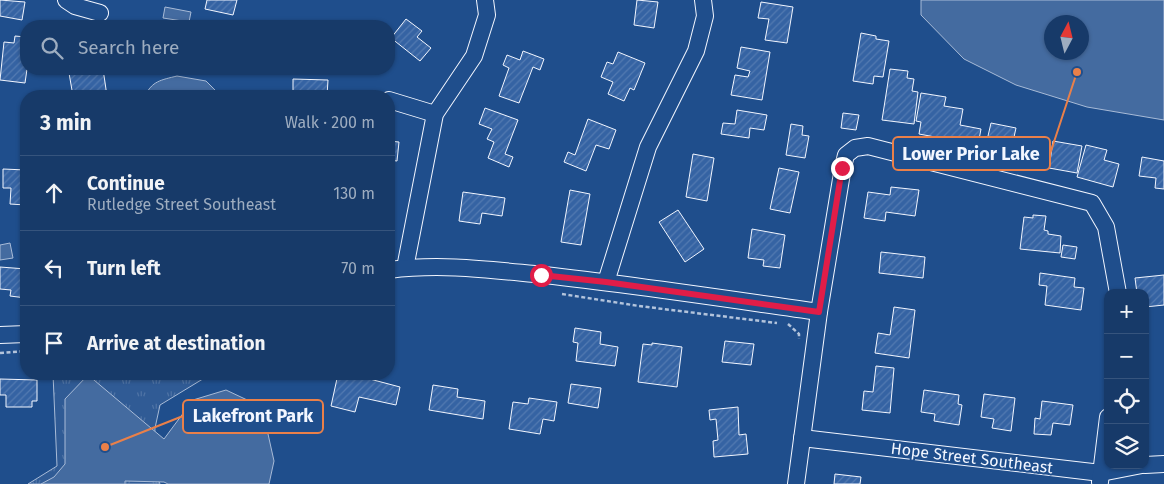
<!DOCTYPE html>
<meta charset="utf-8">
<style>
body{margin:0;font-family:"Fira Sans",sans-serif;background:#20416f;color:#f1f3f6}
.controls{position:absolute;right:15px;bottom:15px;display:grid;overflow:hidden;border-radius:10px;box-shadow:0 1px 4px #0004}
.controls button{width:45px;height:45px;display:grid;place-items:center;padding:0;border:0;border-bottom:1px solid #36547d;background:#173a69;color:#f1f3f6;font:25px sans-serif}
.compass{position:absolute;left:1044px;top:15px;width:45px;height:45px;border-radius:50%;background:#173a69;box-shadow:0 1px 4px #0004;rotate:7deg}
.stop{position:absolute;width:15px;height:15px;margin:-11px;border:4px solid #e11d48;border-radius:50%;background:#fff}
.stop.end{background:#e11d48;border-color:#fff;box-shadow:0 1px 5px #0008}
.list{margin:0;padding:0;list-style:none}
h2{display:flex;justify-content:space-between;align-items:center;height:65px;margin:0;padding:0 20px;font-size:21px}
h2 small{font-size:16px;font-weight:400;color:#9eadc0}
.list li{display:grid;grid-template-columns:32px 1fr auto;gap:15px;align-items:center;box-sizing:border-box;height:75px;padding:0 20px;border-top:1px solid #36547d}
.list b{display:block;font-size:19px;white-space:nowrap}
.list p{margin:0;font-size:16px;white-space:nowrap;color:#9eadc0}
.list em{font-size:16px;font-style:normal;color:#9eadc0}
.icon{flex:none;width:28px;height:28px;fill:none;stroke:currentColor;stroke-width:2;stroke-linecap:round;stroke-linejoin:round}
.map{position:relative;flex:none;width:1164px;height:484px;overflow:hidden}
.search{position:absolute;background:#173a69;box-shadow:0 1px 4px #0004;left:20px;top:20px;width:375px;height:55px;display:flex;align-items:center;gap:12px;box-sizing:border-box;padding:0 18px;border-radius:20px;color:#9eadc0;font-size:19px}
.panel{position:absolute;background:#173a69;box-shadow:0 1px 4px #0004;left:20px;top:90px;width:375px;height:290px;border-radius:20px}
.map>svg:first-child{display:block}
</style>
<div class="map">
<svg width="1164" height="484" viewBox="0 0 1164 484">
<defs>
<pattern id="park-tufts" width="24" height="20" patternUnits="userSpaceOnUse" patternTransform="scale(1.25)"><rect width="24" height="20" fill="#305b95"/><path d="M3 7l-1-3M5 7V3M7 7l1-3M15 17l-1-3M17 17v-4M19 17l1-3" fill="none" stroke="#4e73a5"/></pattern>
<pattern id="building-hatch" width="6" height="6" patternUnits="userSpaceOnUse" patternTransform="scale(1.25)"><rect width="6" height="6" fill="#3563a3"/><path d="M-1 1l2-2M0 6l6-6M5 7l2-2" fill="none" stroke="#537ab1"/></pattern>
</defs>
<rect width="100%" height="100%" fill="#1f4e8c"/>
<path fill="url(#park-tufts)" stroke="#a8bbd7" d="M 53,374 L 211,374 L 160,405 L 155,428 L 153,468 L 160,484 L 28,484 L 57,466 Z"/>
<g fill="#446ba0" stroke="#a8bbd7" fill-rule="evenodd">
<path d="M 921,0 L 1164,0 L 1164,120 L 1087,107 L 1016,85 L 964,59 L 921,15 ZM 1082,22 L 1082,52 L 1052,52 L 1052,22 Z"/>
<path d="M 165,7 L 191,12 L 189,22 L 163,18 Z"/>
<path d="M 177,76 L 206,81 L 221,96 L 145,96 C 152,81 161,80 177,76 Z"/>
<path d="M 10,243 L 13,258 L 0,260 L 0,245 Z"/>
<path d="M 88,375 L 164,439 L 193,400 L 226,390 L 262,407 L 274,461 L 269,484 L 168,484 L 164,482 L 125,481 L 125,484 L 41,484 L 54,477 L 65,464 L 65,399 Z"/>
</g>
<g fill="url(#building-hatch)" stroke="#f2f6ff">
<path d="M 0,0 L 25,2 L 22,20 L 0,16 Z"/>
<path d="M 207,0 L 237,0 L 233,15 L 205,9 Z"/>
<path d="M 637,0 L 658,2 L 654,28 L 634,25 Z"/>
<path d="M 761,2 L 793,7 L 787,43 L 765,40 L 769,19 L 758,18 Z"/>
<path d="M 406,19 L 422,31 L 417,37 L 431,48 L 420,61 L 391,38 Z"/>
<path d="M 861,33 L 876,36 L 876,39 L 889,41 L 883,77 L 874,76 L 873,84 L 853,81 Z"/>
<path d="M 15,36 L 26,37 L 27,69 L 25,83 L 0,80 L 4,42 L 14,43 Z"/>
<path d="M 741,47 L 770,52 L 762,100 L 731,95 L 735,75 L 748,77 L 750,71 L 737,68 Z"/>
<path d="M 523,51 L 544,59 L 540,70 L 533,67 L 519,103 L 499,96 L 509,68 L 503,65 L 507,55 L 520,60 Z"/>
<path d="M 618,52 L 645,63 L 634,90 L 630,88 L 624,101 L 608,94 L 613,82 L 601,77 L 607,62 L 613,64 Z"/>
<path d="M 94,69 L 103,69 L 107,96 L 73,96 L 69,73 Z"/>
<path d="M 890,69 L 908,71 L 907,78 L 914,79 L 912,91 L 918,92 L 914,124 L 882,120 Z"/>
<path d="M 293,79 L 328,80 L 327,96 L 293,96 Z"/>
<path d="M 921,93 L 946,97 L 944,106 L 963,109 L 960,125 L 981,129 L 978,145 L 919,134 L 921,122 L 916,121 Z"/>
<path d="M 485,108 L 518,120 L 505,154 L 513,157 L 509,167 L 488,158 L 494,142 L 487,139 L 492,129 L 479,124 Z"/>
<path d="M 737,110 L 767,115 L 764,130 L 750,128 L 749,138 L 721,134 L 723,123 L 735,124 Z"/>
<path d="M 843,113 L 859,115 L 856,130 L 841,128 Z"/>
<path d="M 588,119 L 616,130 L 609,149 L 596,145 L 586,171 L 564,162 L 568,152 L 575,155 Z"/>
<path d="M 991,123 L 1016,128 L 1014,137 L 1018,138 L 1014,156 L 985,149 Z"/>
<path d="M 791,124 L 803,126 L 802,135 L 809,136 L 805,158 L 786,155 Z"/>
<path d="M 389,141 L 399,142 L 397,161 L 389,160 Z"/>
<path d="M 1053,141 L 1082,146 L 1077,173 L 1049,168 Z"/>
<path d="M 1086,145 L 1107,150 L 1104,160 L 1119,164 L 1113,187 L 1077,177 Z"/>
<path d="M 693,154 L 714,158 L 707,201 L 686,197 Z"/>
<path d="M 1142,157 L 1164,161 L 1164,189 L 1155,188 L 1156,178 L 1139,176 Z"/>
<path d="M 779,168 L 799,172 L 790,213 L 770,209 Z"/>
<path d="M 3,169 L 26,170 L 26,205 L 10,204 L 11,188 L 3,188 Z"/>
<path d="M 891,187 L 919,190 L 915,216 L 886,212 L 885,221 L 864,218 L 868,192 L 890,195 Z"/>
<path d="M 570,190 L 590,194 L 581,245 L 561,242 Z"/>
<path d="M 463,192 L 505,198 L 502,216 L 482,213 L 480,224 L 459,221 Z"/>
<path d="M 678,210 L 704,249 L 685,262 L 659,222 Z"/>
<path d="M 1033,215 L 1046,216 L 1044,230 L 1048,231 L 1048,234 L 1061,236 L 1060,253 L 1020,249 L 1024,217 L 1033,218 Z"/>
<path d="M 752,229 L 785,235 L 780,268 L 763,266 L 764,260 L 748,258 Z"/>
<path d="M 1063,245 L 1077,247 L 1075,259 L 1061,257 Z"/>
<path d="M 881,252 L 925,257 L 923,278 L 879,273 Z"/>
<path d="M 0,267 L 26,269 L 26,298 L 10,296 L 11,290 L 0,289 Z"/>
<path d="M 1040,273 L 1075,278 L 1074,287 L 1084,288 L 1081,310 L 1045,305 L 1047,286 L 1039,285 Z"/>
<path d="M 1164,275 L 1164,305 L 1145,307 L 1145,293 L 1137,293 L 1135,278 Z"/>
<path d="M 894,307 L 915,310 L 909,358 L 875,353 L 878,333 L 890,335 Z"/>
<path d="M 575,328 L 601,332 L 600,344 L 618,347 L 615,366 L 576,361 L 578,343 L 573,342 Z"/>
<path d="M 725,341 L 754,344 L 751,365 L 722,362 Z"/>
<path d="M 652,343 L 682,347 L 677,387 L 638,382 L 643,344 L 652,345 Z"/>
<path d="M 876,366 L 894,368 L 890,413 L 862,410 L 864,391 L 873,392 Z"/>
<path d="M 338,374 L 367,374 L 366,378 L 400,387 L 396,405 L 359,397 L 355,412 L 331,406 Z"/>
<path d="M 0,379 L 37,380 L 37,401 L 32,401 L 32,407 L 6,407 L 6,395 L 0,395 Z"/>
<path d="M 571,384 L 601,388 L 598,408 L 568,403 Z"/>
<path d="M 433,385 L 458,389 L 457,397 L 485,401 L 483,419 L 429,410 Z"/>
<path d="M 924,390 L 959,395 L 958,404 L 962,405 L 959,425 L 934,421 L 935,414 L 921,412 Z"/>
<path d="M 984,394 L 1015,398 L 1011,431 L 992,428 L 994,419 L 981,417 Z"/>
<path d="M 529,398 L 557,402 L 554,421 L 543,419 L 540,434 L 509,429 L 513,402 L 528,404 Z"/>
<path d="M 1042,401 L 1073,405 L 1070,425 L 1053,423 L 1051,435 L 1034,434 L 1035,418 L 1040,419 Z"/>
<path d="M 738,407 L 739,435 L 746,434 L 748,454 L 714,457 L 713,441 L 718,440 L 716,419 L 710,420 L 709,410 Z"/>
<path d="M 835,474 L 861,477 L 860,484 L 834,484 Z"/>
</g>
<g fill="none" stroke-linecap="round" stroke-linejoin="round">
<g stroke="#f2f6ff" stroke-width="18">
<g id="minor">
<path d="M 66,0 L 75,6 L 100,13"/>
<path d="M 389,100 L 435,114"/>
<path d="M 405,268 L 435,114 L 474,56 L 487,15 L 485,0"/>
<path d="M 389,270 C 442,263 491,270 544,275 C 636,285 727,299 819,312"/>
<path d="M 606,282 L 648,147 L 696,51 L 705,16 L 703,0"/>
<path d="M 0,335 L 26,334"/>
<path d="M 802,438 L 1101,473 L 1142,465"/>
<path d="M 1145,465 L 1164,464"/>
<path d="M 1100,482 L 1108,417"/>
<path d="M 796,484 L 819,312 L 843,167 L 846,155 L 855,148 L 868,146 L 1092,203 L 1106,227 L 1118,293"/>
</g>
</g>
<g stroke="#b3c4dc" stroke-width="2.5" stroke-dasharray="4 2.5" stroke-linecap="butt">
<path d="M 562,294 L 639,306 L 777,323"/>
<path d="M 788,324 L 799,334 L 799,339"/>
<path d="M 0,353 L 26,351"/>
</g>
<use href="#minor" stroke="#1f4e8c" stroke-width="16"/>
</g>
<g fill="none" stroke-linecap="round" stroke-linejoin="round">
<path stroke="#e11d48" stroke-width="6" d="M 541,275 L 606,282 L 819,312 L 842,168"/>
</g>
<g text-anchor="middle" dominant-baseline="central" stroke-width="4" stroke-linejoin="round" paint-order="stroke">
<g font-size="16" fill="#f2f6ff" stroke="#1f4e8c">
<text transform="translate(972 458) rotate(7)">Hope Street Southeast</text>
</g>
</g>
<path fill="none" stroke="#ea8049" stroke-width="2" d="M1077 72L1050 154M105 447L183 416"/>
<g fill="#ea8049" stroke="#1f4e8c" stroke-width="2">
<circle cx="1077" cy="72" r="5"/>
<circle cx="105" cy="447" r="5"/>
</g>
<g fill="#1f4e8c" stroke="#ea8049" stroke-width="2">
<rect x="893" y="137" width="157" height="33" rx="5"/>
<rect x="183" y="400" width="140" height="33" rx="5"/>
</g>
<g font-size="18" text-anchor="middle" font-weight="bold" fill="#f2f6ff">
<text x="971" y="160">Lower Prior Lake</text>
<text x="253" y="422">Lakefront Park</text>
</g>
</svg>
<div class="controls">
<button>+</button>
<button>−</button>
<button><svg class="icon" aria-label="locate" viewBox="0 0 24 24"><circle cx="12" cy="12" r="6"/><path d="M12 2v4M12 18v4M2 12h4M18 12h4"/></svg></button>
<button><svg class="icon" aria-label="layers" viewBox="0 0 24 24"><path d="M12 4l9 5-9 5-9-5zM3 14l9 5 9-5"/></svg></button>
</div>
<svg class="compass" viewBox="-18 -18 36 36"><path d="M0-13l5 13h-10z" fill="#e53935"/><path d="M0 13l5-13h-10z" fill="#9eadc0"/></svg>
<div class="stop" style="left:541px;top:275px"></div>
<div class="stop end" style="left:842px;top:168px"></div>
<div class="search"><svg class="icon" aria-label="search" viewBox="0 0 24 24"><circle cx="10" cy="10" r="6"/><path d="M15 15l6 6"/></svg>Search here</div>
<section class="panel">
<h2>3 min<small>Walk · 200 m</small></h2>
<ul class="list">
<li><svg class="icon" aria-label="ahead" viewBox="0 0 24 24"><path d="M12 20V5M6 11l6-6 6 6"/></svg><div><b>Continue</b><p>Rutledge Street Southeast</p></div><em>130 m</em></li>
<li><svg class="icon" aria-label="left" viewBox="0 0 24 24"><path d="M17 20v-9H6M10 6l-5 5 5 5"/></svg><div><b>Turn left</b></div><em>70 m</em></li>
<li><svg class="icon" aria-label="arrive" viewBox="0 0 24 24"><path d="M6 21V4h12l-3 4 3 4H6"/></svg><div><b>Arrive at destination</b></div></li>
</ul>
</section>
</div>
